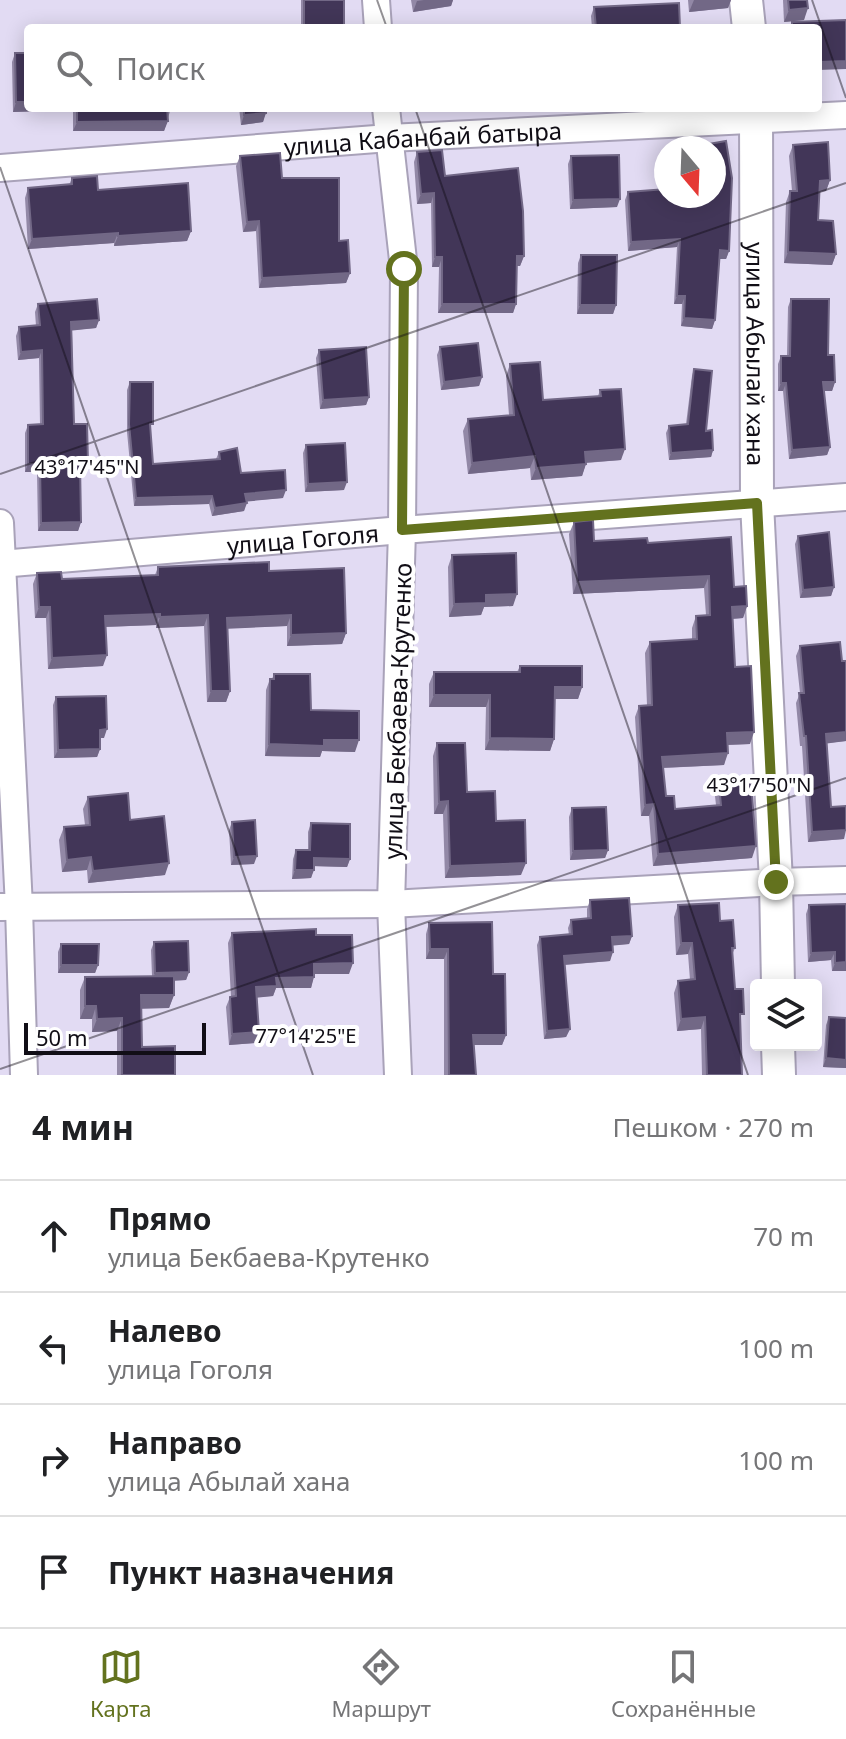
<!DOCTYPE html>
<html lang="ru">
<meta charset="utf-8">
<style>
body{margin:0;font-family:"Noto Sans",sans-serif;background:#f6f6f6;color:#202124}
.controls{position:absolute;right:24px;bottom:24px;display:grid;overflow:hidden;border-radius:8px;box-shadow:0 4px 20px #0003}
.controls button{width:72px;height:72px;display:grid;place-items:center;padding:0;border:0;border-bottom:2px solid #e0e0e0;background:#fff;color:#202124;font:40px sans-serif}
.compass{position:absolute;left:654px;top:136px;width:72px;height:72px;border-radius:50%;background:#fff;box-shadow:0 4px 20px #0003;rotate:161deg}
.scale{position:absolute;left:24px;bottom:20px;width:182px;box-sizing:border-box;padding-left:8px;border:4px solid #110e16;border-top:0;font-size:22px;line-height:28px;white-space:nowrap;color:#110e16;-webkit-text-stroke:6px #fff;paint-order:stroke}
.stop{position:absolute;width:24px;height:24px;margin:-18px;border:6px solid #63721e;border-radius:50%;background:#fff}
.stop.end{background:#63721e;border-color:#fff;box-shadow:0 2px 8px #0008}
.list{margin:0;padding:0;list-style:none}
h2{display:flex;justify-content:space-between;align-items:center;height:104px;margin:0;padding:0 32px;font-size:34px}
h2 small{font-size:26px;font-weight:400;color:#757577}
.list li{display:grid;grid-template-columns:52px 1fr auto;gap:24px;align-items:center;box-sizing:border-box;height:112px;padding:0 32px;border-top:2px solid #e0e0e0}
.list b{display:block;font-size:30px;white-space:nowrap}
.list p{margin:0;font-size:26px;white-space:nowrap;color:#757577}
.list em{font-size:26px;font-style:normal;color:#757577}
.icon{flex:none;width:44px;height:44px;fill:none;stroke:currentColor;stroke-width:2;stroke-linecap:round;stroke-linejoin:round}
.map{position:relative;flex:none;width:846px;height:1075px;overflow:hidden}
.search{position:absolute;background:#fff;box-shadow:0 4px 20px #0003;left:24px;right:24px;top:24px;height:88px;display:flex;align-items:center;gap:20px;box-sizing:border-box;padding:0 28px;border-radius:8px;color:#757577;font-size:30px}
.sheet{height:552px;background:#fff}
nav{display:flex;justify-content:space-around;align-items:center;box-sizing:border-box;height:112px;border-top:2px solid #e0e0e0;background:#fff;font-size:22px;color:#757577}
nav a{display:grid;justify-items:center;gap:4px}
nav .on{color:#63721e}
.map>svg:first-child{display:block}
</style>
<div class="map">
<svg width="846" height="1075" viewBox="0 0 846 1075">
<rect width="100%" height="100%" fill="#e2dbf3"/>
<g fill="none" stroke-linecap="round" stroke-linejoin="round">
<g stroke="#a9a2b9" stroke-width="30">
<g id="minor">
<path d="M 376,0 L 378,28"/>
<path d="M 386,108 L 404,269 L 402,530 L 391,904 L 398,1075"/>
<path id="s1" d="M 0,168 L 389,138 L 846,115"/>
<path d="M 0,523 L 19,907 L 24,1075"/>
<path id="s2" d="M 0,564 L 402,530 L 846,497"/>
<path d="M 0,907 L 391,904 L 776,882 L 846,880"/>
</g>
</g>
<g stroke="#a9a2b9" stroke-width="36">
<g id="tertiary">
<path d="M 746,0 L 749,28"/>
<path id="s3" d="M 756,108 L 757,503 L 776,882 L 778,985"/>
<path d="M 778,1045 L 779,1075"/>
</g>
</g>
<use href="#minor" stroke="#fff" stroke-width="26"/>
<use href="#tertiary" stroke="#fff" stroke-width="32"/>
</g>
<g fill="#9288a6">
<rect x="301" y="0" width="43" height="28"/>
<path d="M 411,0 L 453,0 L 451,6 L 413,12 Z"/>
<path d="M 688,0 L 731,0 L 728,8 L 689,12 Z"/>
<path d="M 783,0 L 807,0 L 804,20 L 784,22 Z"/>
<path d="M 594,7 L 680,28 L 592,28 L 591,16 Z"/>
<path d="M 15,53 L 28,108 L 171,108 L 164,131 L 73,131 L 73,110 L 13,112 L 12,62 Z"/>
<path d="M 239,108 L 266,108 L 263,122 L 241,125 Z"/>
<path d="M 726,141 L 732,178 L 729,251 L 726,259 L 719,259 L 715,320 L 712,329 L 681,326 L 682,304 L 674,304 L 677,247 L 628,251 L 625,200 L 628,192 L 666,189 L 666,196 L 714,196 L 714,148 L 696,148 L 697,146 Z"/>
<path d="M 793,145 L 830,180 L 826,191 L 819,192 L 818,220 L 836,254 L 832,265 L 784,263 L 786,202 L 790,191 L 792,191 L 789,156 Z"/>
<path d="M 417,152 L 445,176 L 524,256 L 520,266 L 517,266 L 516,304 L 513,313 L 438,313 L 439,267 L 432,267 L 431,203 L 417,204 L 414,162 Z"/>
<path d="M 240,156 L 282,178 L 350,273 L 346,283 L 259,288 L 256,231 L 243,232 L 236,166 Z"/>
<path d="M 571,156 L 617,207 L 570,209 L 568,164 Z"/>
<path d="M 72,178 L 191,231 L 187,241 L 114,246 L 114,243 L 28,249 L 25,198 L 28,188 L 69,185 Z"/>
<path d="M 581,255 L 616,305 L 613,314 L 577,314 L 578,263 Z"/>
<path d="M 791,299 L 828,355 L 835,382 L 832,391 L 824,391 L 830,447 L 827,455 L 789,459 L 783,391 L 778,391 L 778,364 L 781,356 L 787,356 L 788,307 Z"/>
<path d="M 38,304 L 99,320 L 96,328 L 72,330 L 74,424 L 85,471 L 80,471 L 81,522 L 78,531 L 38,531 L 37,472 L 25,472 L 25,433 L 28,425 L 40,425 L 39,358 L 18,360 L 16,336 L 19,327 L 36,326 L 35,312 Z"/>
<path d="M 440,347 L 482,377 L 479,386 L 441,390 L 437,355 Z"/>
<path d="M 319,350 L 369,397 L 366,405 L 320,409 L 316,358 Z"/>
<path d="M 510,364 L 543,400 L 598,396 L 600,390 L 621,460 L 586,463 L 582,476 L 531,480 L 530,468 L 468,474 L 463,431 L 468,419 L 509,415 L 506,376 Z"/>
<path d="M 694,369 L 706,431 L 713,450 L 711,457 L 669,460 L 666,433 L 669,426 L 686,424 L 692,376 Z"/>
<path d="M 130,382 L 150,432 L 153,464 L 216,459 L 219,452 L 241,473 L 283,498 L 246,501 L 244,511 L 212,516 L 209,504 L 134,506 L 127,432 L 127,390 Z"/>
<path d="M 306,445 L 344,490 L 305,492 L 303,453 Z"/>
<path d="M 574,522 L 594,541 L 648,543 L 734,587 L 747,606 L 743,618 L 733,619 L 735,667 L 750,744 L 728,745 L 724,765 L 663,768 L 666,796 L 675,809 L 716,805 L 715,796 L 719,785 L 752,858 L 653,866 L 649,816 L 641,816 L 635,717 L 639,706 L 647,705 L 645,653 L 650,642 L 692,640 L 692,628 L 696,616 L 706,615 L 704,588 L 573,594 L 569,534 Z"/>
<path d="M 798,536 L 834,587 L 831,596 L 800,598 L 795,544 Z"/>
<path d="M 452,555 L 513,606 L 484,607 L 481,615 L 449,617 L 448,567 Z"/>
<path d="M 158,567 L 269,571 L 346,633 L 342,644 L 287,646 L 287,626 L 227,628 L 230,691 L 226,702 L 207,702 L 204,626 L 156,628 L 156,625 L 105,627 L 103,666 L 48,669 L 46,618 L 35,618 L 33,584 L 37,573 L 62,579 L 155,575 Z"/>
<path d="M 800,646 L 842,661 L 846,661 L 846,741 L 827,743 L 831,807 L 844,839 L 808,842 L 802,746 L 800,746 L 796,703 L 800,693 L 796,656 Z"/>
<path d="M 520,666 L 582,687 L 578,699 L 555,699 L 554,739 L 550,751 L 485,750 L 486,707 L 429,707 L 429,684 L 434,672 L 517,672 Z"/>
<path d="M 274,674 L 355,752 L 322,751 L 320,757 L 265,756 L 266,690 L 270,679 L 272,679 Z"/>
<path d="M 56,697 L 104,738 L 100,738 L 100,749 L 97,757 L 54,758 L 53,705 Z"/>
<path d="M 437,743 L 467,792 L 496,821 L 521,875 L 445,878 L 443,814 L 434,814 L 433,756 Z"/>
<path d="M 88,797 L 130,820 L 165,875 L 88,883 L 87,870 L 62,872 L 59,840 L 64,827 L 85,825 L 83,809 Z"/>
<path d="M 572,808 L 608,850 L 605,858 L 570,860 L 569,817 Z"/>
<path d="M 232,822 L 254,864 L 231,865 L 229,830 Z"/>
<path d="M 311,823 L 350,859 L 347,867 L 314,866 L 311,878 L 292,879 L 293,859 L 296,850 L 308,850 L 308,832 Z"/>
<path d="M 590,900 L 632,936 L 629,944 L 613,945 L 610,961 L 565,965 L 570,1029 L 566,1037 L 544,1039 L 537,945 L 540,937 L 569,935 L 568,928 L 571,920 L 587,919 L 587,909 Z"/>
<path d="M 846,904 L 846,971 L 832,971 L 831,960 L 808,962 L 806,914 L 809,905 Z"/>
<path d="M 678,905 L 720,921 L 735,948 L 732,955 L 735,989 L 740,1026 L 742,1075 L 702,1075 L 701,1029 L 677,1031 L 674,993 L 678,981 L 690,980 L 688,954 L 676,955 L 674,917 Z"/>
<path d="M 429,923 L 493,974 L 506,1035 L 502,1045 L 474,1045 L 476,1075 L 444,1075 L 444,959 L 426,959 L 426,934 Z"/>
<path d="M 232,933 L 316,935 L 349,974 L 314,974 L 311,988 L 276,988 L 273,996 L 257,997 L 259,1032 L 255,1043 L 229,1045 L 226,1007 L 230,997 L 231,997 L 228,943 Z"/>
<path d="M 154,942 L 189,972 L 186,980 L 174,981 L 174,995 L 169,1008 L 141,1008 L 142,1047 L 175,1075 L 117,1075 L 117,1031 L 92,1032 L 92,1019 L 80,1019 L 80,990 L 85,977 L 152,976 L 151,950 Z"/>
<path d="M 61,944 L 98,965 L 95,973 L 58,973 L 58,952 Z"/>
<path d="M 829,1017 L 846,1018 L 846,1068 L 823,1067 L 826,1025 Z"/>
</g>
<g fill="#726886">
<path d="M 424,0 L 453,0 L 451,6 L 413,12 L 417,1 Z"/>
<path d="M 694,0 L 731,0 L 728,8 L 689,12 Z"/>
<path d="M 808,8 L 804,20 L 784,22 L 789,10 Z"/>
<path d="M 846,61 L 846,69 L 818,70 L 818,62 Z"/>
<path d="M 16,102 L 28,102 L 28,108 L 74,108 L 73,110 L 13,112 Z"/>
<path d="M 266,113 L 263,122 L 241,125 L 244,115 Z"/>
<path d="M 168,121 L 164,131 L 73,131 L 77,122 Z"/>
<path d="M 830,180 L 826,191 L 815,192 L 820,181 Z"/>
<path d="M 434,193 L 431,203 L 417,204 L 421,194 Z"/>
<path d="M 620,199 L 617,207 L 570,209 L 573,200 Z"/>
<path d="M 259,221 L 256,231 L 243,232 L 247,222 Z"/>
<path d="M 191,231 L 187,241 L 114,246 L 118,236 Z"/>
<path d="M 118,233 L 114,243 L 28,249 L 32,239 Z"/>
<path d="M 680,239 L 677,247 L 628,251 L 631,242 Z"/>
<path d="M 720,250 L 729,251 L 726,259 L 717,259 Z"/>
<path d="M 788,252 L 836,254 L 832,265 L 784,263 Z"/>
<path d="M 517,256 L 524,256 L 520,266 L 513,266 Z"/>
<path d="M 435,257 L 442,257 L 439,267 L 432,267 Z"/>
<path d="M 350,273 L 346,283 L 259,288 L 262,278 Z"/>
<path d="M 677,296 L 685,296 L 682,304 L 674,304 Z"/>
<path d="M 442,304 L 516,304 L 513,313 L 438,313 Z"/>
<path d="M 580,305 L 616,305 L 613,314 L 577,314 Z"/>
<path d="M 684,318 L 715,320 L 712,329 L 681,326 Z"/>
<path d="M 99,320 L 96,328 L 68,331 L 71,322 Z"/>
<path d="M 42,350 L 39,358 L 18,360 L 21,352 Z"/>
<path d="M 482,377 L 479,386 L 441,390 L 444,382 Z"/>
<path d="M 823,382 L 835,382 L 832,391 L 820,391 Z"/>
<path d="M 781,383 L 786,383 L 783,391 L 778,391 Z"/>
<path d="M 369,397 L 366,405 L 320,409 L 323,400 Z"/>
<path d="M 830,447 L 827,455 L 789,459 L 792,450 Z"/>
<path d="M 625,449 L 621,460 L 581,463 L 585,452 Z"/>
<path d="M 713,450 L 711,457 L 669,460 L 671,453 Z"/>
<path d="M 535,456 L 530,468 L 468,474 L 472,463 Z"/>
<path d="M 80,463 L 88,463 L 85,471 L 77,471 Z"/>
<path d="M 28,464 L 40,464 L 37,472 L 25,472 Z"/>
<path d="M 586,464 L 582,476 L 531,480 L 536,468 Z"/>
<path d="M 347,482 L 344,490 L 305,492 L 308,484 Z"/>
<path d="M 286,490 L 283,498 L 242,502 L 245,494 Z"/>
<path d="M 212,496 L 209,504 L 134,506 L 136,498 Z"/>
<path d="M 247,503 L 244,511 L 212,516 L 215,508 Z"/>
<path d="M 81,522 L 78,531 L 38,531 L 41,523 Z"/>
<path d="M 709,576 L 704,588 L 573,594 L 577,582 Z"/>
<path d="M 834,587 L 831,596 L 800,598 L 803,590 Z"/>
<path d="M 517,594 L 513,606 L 484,607 L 481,615 L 449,617 L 454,604 L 486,595 Z"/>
<path d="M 747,606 L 743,618 L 728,619 L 732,607 Z"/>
<path d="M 39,607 L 50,607 L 46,618 L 35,618 Z"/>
<path d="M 160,614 L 156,625 L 101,627 L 105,616 Z"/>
<path d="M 208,615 L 204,626 L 156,628 L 160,617 Z"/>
<path d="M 291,615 L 287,626 L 223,629 L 227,618 Z"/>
<path d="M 346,633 L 342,644 L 287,646 L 291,635 Z"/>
<path d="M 107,655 L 103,666 L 48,669 L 52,658 Z"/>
<path d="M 555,687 L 582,687 L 578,699 L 550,699 Z"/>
<path d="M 211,691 L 230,691 L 226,702 L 207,702 Z"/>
<path d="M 434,695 L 490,695 L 486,707 L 429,707 Z"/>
<path d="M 107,729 L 104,738 L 97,738 L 100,730 Z"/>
<path d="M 754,732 L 750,744 L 723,745 L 727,733 Z"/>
<path d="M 846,732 L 846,741 L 823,744 L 826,734 Z"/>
<path d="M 490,738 L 554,739 L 550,751 L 485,750 Z"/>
<path d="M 324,740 L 359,740 L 355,752 L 322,751 L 320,757 L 265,756 L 269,744 Z"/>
<path d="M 100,749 L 97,757 L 54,758 L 58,750 Z"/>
<path d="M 728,753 L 724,765 L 658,768 L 662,757 Z"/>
<path d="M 448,801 L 443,814 L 434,814 L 439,802 Z"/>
<path d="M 654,804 L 649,816 L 641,816 L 645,805 Z"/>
<path d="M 846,830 L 844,839 L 808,842 L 812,832 Z"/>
<path d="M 756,846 L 752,858 L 653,866 L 658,854 Z"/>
<path d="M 608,850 L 605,858 L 570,860 L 573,851 Z"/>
<path d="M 257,856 L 254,864 L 231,865 L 234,857 Z"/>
<path d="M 91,857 L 87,870 L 62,872 L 67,860 Z"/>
<path d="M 314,858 L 350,859 L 347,867 L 311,866 Z"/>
<path d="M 169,863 L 165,875 L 88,883 L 93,871 Z"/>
<path d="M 526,863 L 521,875 L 445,878 L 450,866 Z"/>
<path d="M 295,870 L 314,870 L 311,878 L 292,879 Z"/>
<path d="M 632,936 L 629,944 L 609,946 L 612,937 Z"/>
<path d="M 681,943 L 692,943 L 688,954 L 676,955 Z"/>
<path d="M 430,949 L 448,949 L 444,959 L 426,959 Z"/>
<path d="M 613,952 L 610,961 L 561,965 L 564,956 Z"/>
<path d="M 835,952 L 831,960 L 808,962 L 811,953 Z"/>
<path d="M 846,962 L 846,971 L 832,971 L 835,963 Z"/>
<path d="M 353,963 L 349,974 L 311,974 L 314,964 Z"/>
<path d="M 61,965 L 98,965 L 95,973 L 58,973 Z"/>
<path d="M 189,972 L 186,980 L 152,981 L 155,973 Z"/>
<path d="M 314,977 L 311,988 L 276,988 L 273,996 L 253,998 L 256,987 L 276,978 Z"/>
<path d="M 141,995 L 174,995 L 169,1008 L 136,1009 Z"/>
<path d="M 85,1006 L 96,1006 L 92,1019 L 80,1019 Z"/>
<path d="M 705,1017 L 701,1029 L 677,1031 L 681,1019 Z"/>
<path d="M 122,1018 L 117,1031 L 92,1032 L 97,1019 Z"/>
<path d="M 570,1029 L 566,1037 L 544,1039 L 547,1031 Z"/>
<path d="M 259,1032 L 255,1043 L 229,1045 L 232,1034 Z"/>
<path d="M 473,1035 L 506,1035 L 502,1045 L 470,1045 Z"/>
<path d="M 826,1058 L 846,1060 L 846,1068 L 823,1067 Z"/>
</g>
<g fill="#423658" stroke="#726886" stroke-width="2">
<rect x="304" y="0" width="40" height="27"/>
<path d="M 788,0 L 807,0 L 808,8 L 789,10 Z"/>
<path d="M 679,3 L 680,28 L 596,28 L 594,7 Z"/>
<path d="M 846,20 L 846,61 L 818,62 L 818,28 L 792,28 L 792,22 Z"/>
<path d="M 15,53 L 28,53 L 28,102 L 16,102 Z"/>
<path d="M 77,108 L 170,108 L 167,108 L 168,121 L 77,122 Z"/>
<path d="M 244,108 L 266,108 L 266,113 L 244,115 Z"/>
<path d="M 726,141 L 732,178 L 729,251 L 720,250 L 715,320 L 684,318 L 685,296 L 677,296 L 680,239 L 631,242 L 628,192 L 666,189 L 666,196 L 714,196 L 714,148 L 697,148 L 697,146 Z"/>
<path d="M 828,142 L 830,180 L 820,181 L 818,220 L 833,221 L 836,254 L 788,252 L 790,191 L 797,191 L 793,145 Z"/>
<path d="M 442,150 L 445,176 L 518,168 L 523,211 L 524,256 L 517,256 L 516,304 L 442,304 L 442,257 L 435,257 L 434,193 L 421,194 L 417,152 Z"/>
<path d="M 280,153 L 282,178 L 339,178 L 339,241 L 348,240 L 350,273 L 262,278 L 259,221 L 247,222 L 240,156 Z"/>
<path d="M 619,155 L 620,199 L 573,200 L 571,156 Z"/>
<path d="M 97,176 L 98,190 L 188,183 L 191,231 L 118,236 L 118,233 L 32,239 L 28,188 L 72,184 L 72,178 Z"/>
<path d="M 581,255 L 617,255 L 616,305 L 580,305 Z"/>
<path d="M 97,299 L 99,320 L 71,322 L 74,424 L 87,424 L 88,463 L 80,463 L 81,522 L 41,523 L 40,464 L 28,464 L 28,425 L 43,424 L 42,350 L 21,352 L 19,327 L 40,325 L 38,304 Z"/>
<path d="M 791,299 L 829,299 L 828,355 L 834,355 L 835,382 L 823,382 L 830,447 L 792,450 L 786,383 L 781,383 L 781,356 L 790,356 Z"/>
<path d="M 478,343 L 482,377 L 444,382 L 440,347 Z"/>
<path d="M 366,347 L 369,397 L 323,400 L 319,350 Z"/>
<path d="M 540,362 L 543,400 L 601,396 L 600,390 L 621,389 L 625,449 L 585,452 L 586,464 L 536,468 L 535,456 L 472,463 L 468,419 L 514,415 L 510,364 Z"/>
<path d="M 694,369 L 712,371 L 706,431 L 712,430 L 713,450 L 671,453 L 669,426 L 688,424 Z"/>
<path d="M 130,382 L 153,382 L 153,424 L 150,424 L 153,464 L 220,459 L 219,452 L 237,448 L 241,473 L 285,470 L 286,490 L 245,494 L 247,503 L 215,508 L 212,496 L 136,498 L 129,424 Z"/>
<path d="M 345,443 L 347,482 L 308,484 L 306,445 Z"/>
<path d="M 593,520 L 594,541 L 647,538 L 648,543 L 731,537 L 734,587 L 746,586 L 747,606 L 732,607 L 735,667 L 751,666 L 754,732 L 727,733 L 728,753 L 662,757 L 666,796 L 674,796 L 675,809 L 721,805 L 719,785 L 751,782 L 756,846 L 658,854 L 654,804 L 645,805 L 639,706 L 652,705 L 650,642 L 697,639 L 696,616 L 710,615 L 709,576 L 577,582 L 574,522 Z"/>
<path d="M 829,532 L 834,587 L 803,590 L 798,536 Z"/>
<path d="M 516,553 L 517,594 L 486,595 L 486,603 L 454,604 L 452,555 Z"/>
<path d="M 269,562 L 269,571 L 344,568 L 346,633 L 291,635 L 291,615 L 227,618 L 230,691 L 211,691 L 208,615 L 160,617 L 160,614 L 105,616 L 107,655 L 52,658 L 50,607 L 39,607 L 37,573 L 61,572 L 62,579 L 158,575 L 158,567 Z"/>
<path d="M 840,642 L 842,661 L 846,661 L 846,732 L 826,734 L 831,807 L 846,806 L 846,830 L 812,832 L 806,736 L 804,736 L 799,693 L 804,693 L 800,646 Z"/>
<path d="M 520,666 L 582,666 L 582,687 L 555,687 L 554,739 L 490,738 L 490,695 L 434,695 L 434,672 L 520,672 Z"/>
<path d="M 274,674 L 310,674 L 311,710 L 359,711 L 359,740 L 324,740 L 324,746 L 269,744 L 270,679 L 274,679 Z"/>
<path d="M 106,696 L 107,729 L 100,730 L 100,749 L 58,750 L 56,697 Z"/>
<path d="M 437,743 L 465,743 L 467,792 L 495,791 L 496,821 L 525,820 L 526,863 L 450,866 L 448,801 L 439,802 Z"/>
<path d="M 128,793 L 130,820 L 164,816 L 169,863 L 93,871 L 91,857 L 67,860 L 64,827 L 90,825 L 88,797 Z"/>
<path d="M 606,807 L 608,850 L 573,851 L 572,808 Z"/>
<path d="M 255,820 L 257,856 L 234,857 L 232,822 Z"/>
<path d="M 311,823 L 350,824 L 350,859 L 314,858 L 314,870 L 295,870 L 296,850 L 310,850 Z"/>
<path d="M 629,898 L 632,936 L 612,937 L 613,952 L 564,956 L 570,1029 L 547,1031 L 540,937 L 572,934 L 571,920 L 591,918 L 590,900 Z"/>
<path d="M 719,903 L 720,921 L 733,920 L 735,948 L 732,948 L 735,989 L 743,989 L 744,1014 L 740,1014 L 742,1075 L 707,1075 L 705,1017 L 681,1019 L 678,981 L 695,979 L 692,943 L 681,943 L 678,905 Z"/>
<path d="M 846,904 L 846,962 L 835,963 L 835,952 L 811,953 L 809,905 Z"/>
<path d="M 492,922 L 493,974 L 505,974 L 506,1035 L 473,1035 L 476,1075 L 449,1075 L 448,949 L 430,949 L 429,923 Z"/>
<path d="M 316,929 L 316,935 L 352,935 L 353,963 L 314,964 L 314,977 L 276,978 L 277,986 L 256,987 L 259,1032 L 232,1034 L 230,997 L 236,996 L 232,933 Z"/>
<path d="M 188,941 L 189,972 L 155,973 L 154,942 Z"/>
<path d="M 61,944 L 99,944 L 98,965 L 61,965 Z"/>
<path d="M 174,976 L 174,995 L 141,995 L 142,1047 L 175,1046 L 175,1075 L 122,1075 L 122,1018 L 97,1019 L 96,1006 L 85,1006 L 85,977 Z"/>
<path d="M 829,1017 L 846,1018 L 846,1060 L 826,1058 Z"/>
</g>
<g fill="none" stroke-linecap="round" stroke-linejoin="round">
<path stroke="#63721e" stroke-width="10" d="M 404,269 L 402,530 L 757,503 L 776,882"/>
</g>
<path fill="none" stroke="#110e16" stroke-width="2" stroke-opacity="0.45" d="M 377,0 L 387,28M 812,0 L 846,98M 415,108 L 748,1075M 0,167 L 313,1075M 0,474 L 846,183M 0,1069 L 846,778"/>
<g text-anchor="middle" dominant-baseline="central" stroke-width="8" stroke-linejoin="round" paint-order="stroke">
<g font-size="24" fill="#110e16" stroke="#fff">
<text stroke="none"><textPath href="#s1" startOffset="424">улица Кабанбай батыра</textPath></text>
<text stroke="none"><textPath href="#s3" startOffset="246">улица Абылай хана</textPath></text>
<text stroke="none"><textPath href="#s2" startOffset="304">улица Гоголя</textPath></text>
<text transform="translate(397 711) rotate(-88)">улица Бекбаева-Крутенко</text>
</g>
</g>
<g font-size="20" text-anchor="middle" fill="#110e16" stroke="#fff" stroke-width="8" stroke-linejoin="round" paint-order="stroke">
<text x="87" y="474">43°17'45"N</text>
<text x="759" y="792">43°17'50"N</text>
<text x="306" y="1043">77°14'25"E</text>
</g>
</svg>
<div class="controls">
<button><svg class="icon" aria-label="layers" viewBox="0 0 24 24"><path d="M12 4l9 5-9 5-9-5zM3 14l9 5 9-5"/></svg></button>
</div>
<svg class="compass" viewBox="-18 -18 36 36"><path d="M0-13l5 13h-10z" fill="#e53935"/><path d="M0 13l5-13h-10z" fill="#757577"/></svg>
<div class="scale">50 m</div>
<div class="stop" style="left:404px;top:269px"></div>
<div class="stop end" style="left:776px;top:882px"></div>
<div class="search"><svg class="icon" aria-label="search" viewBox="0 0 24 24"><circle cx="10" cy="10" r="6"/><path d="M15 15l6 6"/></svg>Поиск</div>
</div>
<section class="sheet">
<h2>4 мин<small>Пешком · 270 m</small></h2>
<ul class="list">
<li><svg class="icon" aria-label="ahead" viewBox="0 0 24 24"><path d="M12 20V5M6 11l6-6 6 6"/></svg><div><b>Прямо</b><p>улица Бекбаева-Крутенко</p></div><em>70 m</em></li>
<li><svg class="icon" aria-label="left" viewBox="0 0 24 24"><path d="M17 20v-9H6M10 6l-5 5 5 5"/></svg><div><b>Налево</b><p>улица Гоголя</p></div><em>100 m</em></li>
<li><svg class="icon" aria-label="right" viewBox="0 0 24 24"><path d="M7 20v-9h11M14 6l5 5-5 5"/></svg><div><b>Направо</b><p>улица Абылай хана</p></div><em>100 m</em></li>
<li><svg class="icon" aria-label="arrive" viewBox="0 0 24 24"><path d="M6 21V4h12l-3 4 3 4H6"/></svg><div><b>Пункт назначения</b></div></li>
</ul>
</section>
<nav>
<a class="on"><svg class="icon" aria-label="map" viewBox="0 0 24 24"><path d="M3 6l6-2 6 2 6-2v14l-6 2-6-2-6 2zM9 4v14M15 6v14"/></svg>Карта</a>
<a><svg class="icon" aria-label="directions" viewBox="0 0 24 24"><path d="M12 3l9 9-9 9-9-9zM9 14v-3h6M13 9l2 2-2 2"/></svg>Маршрут</a>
<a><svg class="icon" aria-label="saved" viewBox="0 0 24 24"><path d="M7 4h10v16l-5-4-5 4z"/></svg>Сохранённые</a>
</nav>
